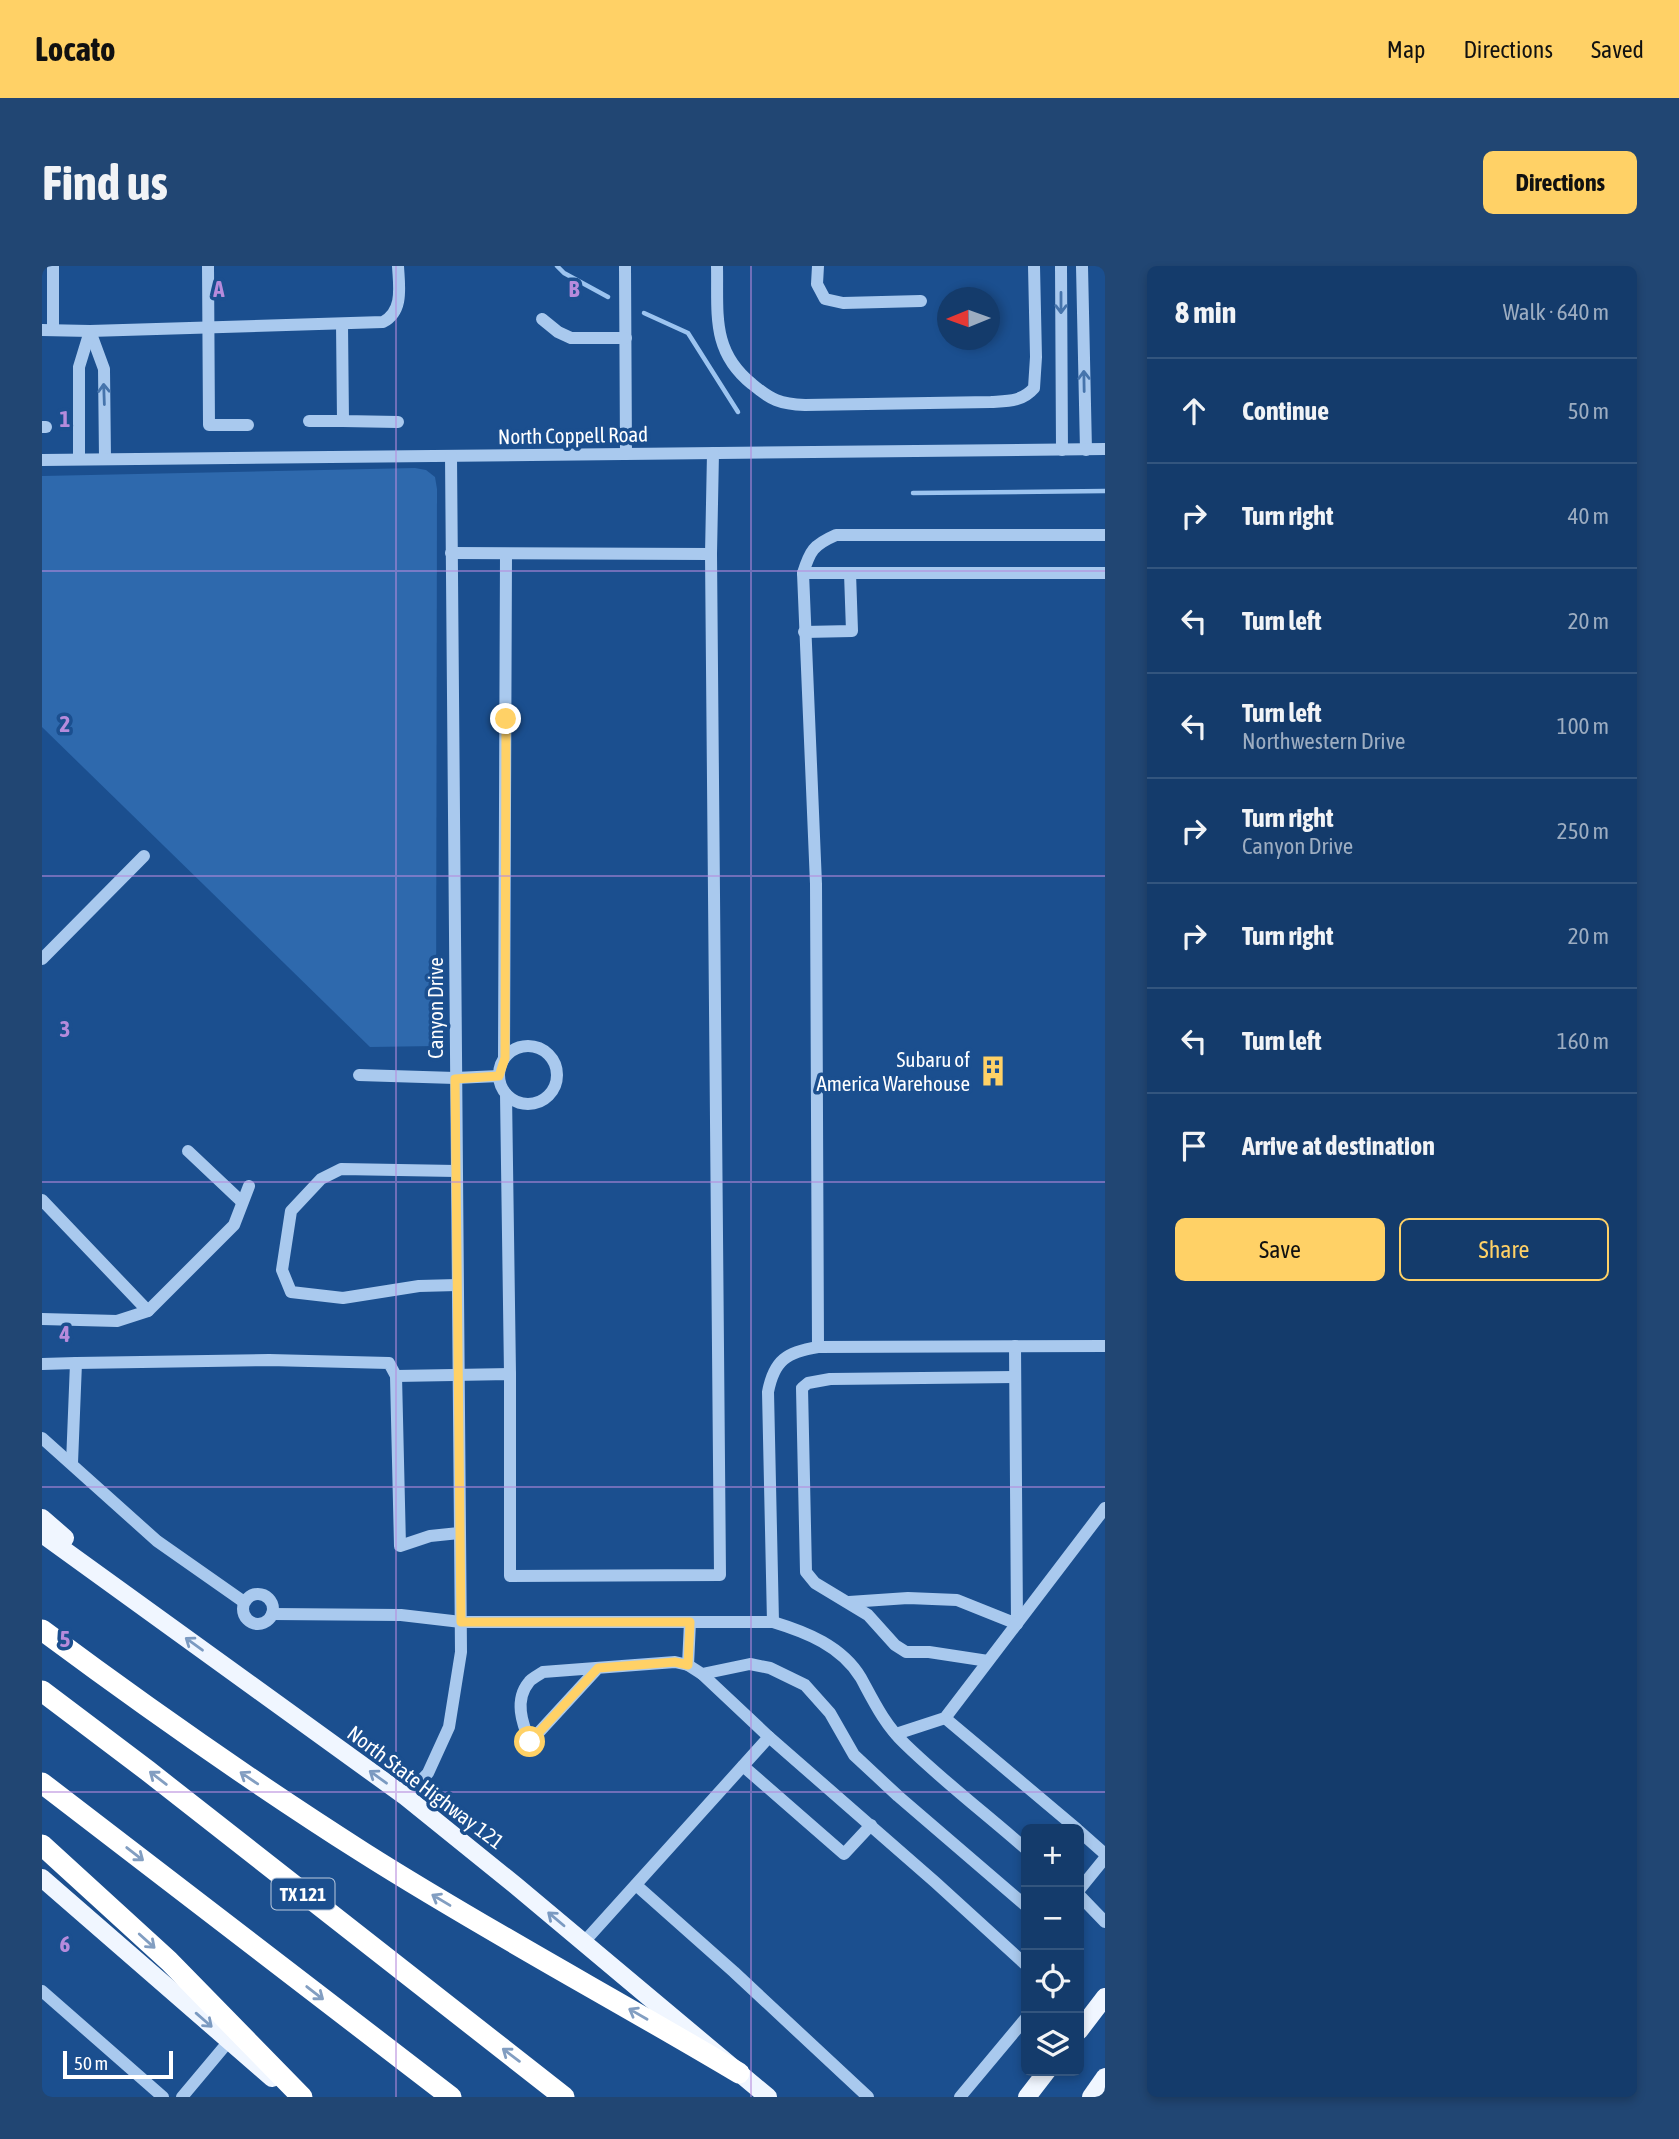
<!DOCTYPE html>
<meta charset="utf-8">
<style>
body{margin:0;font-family:"Asap Condensed",sans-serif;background:#214673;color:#f1f3f6}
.controls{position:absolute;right:21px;bottom:21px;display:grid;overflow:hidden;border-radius:10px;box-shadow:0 4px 10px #0003}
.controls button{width:63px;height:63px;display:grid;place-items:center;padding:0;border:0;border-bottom:2px solid #33557e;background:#143b6b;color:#f1f3f6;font:35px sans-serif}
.compass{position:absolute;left:895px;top:21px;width:63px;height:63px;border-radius:50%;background:#143b6b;box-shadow:0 4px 10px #0003;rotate:269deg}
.scale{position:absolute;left:21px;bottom:18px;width:110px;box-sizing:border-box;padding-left:7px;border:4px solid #fff;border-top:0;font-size:19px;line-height:24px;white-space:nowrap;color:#fff;-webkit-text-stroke:5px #1b4f8f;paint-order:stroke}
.stop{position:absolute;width:21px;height:21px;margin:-16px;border:5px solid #ffd166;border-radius:50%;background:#fff}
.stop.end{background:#ffd166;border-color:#fff;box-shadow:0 2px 7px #0008}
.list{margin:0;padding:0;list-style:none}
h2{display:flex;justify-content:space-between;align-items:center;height:91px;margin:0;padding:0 28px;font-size:30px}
h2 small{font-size:23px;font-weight:400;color:#9dadc1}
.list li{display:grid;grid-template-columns:46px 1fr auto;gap:21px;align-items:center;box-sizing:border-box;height:105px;padding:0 28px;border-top:2px solid #33557e}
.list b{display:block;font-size:26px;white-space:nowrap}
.list p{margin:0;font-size:23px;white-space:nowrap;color:#9dadc1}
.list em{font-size:23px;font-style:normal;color:#9dadc1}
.actions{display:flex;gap:14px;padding:21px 28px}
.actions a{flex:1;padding:16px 0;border:2px solid #ffd166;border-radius:10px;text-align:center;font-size:24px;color:#ffd166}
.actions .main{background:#ffd166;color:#111}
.icon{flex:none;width:38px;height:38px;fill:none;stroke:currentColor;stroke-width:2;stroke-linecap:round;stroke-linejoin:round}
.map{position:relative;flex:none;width:1063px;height:1831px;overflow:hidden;border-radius:10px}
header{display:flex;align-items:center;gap:42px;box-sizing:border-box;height:98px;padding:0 35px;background:#ffd166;color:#111}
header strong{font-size:33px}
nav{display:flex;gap:38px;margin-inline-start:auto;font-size:24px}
.intro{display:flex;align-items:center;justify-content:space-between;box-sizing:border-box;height:168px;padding:0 42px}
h1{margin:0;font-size:49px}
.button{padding:18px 32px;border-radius:10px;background:#ffd166;color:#111;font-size:24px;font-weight:700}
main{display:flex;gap:42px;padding:0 42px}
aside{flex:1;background:#143b6b;border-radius:10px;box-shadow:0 4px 10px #0003}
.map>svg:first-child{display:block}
</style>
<header>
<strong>Locato</strong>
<nav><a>Map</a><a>Directions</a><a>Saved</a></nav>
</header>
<div class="intro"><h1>Find us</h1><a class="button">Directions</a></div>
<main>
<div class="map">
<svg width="1063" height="1831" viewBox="0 0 1063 1831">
<rect width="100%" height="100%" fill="#1b4f8f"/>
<path fill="#2e69ad" d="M 373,202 L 384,204 L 393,211 L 395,223 L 394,780 L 328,781 L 0,461 L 0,210 Z"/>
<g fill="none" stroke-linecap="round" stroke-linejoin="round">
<g stroke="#9cc4f0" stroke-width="4.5">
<path d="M 515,0 L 522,7 L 566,31"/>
<path d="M 602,47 L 646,67 L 696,146"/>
<path d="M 871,227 L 1063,225"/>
</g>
<g stroke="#a9c9ee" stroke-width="12">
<path d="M 11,0 L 11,64"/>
<path d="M 166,0 L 167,159 L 206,159"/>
<path d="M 583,0 L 584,188"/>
<path d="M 675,0 C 676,48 669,85 710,118 C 729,134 738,138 763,139 L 949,136 C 965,135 980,136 992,122 L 994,91 L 992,0"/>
<path d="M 776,0 L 775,18 L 783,33 L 801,37 L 879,35"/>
<path d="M 1019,0 L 1020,184"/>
<path d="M 1040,0 L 1044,184"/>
<path d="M 500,53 L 516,66 L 529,72 L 584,72"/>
<path d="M 300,58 L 301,155 L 356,156"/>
<path d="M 0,64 L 48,65 L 341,56 C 362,45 357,20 356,0"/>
<path d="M 48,65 L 62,103 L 63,193"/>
<path d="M 267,155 L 301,155"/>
<path d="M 0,161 L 4,161"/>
<path d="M 37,193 L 37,101 L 48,65"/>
<path d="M 0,194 L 1063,183"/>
<path d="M 669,288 L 671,187"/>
<path d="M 761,307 C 768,285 771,279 794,269 L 1063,269"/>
<path d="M 762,366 L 810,365 L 808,307"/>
<path d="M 0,693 L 102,590"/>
<circle cx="486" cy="809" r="29"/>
<path d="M 462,792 L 464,288"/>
<path d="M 317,809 L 413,812 L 457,810"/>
<path d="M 464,828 L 468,1108"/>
<path d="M 146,885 L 200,936"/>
<path d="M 414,905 L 299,903 L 279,913 L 249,945 L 240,1004 L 249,1026 L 301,1032 L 377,1020 L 415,1019"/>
<path d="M 0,934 L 106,1045 L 192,959 L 207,920"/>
<path d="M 0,1053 L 75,1055 L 106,1045"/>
<path d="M 776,1081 L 774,618 L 761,307 L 1063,307"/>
<path d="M 34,1097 L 227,1094 L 347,1097 L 354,1110 L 358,1280 L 388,1270 L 417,1267"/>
<path d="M 0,1098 L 34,1097 L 30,1197"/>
<path d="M 354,1110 L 468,1108 L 468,1310 L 678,1309 L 669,288 L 409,287"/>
<path d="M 0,1172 L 115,1275 L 202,1336"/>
<circle cx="216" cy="1343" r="15"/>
<path d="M 807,1336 L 866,1332 L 915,1334 L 975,1358 L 973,1080"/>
<path d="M 230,1348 L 359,1349 L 419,1356 L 731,1356 C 764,1366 800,1380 819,1412 C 832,1436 843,1459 863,1478 C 901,1515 944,1548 984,1583"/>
<path d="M 648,1356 L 646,1399 L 660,1408 L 708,1398 L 728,1402 L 763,1419 L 788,1447 L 812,1489 L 856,1530 L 984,1640"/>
<path d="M 731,1356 L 726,1126 C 732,1094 745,1086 776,1081 L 1063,1080"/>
<path d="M 946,1395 L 887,1386 L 864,1386 L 853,1379 L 826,1349 L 773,1317 L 764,1306 L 760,1122 L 766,1117 L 788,1113 L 973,1111"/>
<path d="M 556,1402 L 488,1476 C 480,1457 472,1434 487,1416 C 490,1412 497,1409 501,1406 L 633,1396 L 646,1399"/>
<path d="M 660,1408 L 727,1471"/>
<path d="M 903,1452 L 1035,1563"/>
<path d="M 854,1468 L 903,1452 L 1063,1242"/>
<path d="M 701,1500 L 802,1588 L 829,1559"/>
<path d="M 364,1531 L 386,1507 L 407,1461 L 419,1386 L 409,190"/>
<path d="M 1037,1565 L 1063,1588"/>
<path d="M 594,1619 L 692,1706 L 826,1831"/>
<path d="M 1037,1624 L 1063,1592"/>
<path d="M 1037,1629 L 1063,1656"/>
<path d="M 542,1676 L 727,1471 L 893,1616 L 984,1699"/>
<path d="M 0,1725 L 121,1831"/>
<path d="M 140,1831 L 187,1775"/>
<path d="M 918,1831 L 984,1752"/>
</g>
<g stroke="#f0f6ff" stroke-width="18">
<path d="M 0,1252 L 23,1272"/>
<path d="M 0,1268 L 364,1531 L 473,1619 L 726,1831"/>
<path d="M 0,1612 L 230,1812"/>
<path d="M 1037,1765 L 1063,1731"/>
<path d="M 985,1831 L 1005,1805"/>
<path d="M 1049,1831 L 1063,1811"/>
</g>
<g stroke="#fff" stroke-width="21">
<path d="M 0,1364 C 105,1442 212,1517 322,1587 C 445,1665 573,1733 697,1807"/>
<path d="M 0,1425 L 106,1505 L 522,1831"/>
<path d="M 0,1517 L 409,1831"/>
<path d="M 0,1579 L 127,1695 L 260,1831"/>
</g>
</g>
<defs><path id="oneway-shaft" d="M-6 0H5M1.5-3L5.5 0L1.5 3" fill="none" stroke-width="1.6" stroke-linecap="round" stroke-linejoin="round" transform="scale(1.75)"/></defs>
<g stroke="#4674ac">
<use href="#oneway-shaft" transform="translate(1019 37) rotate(90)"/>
<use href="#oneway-shaft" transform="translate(1042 115) rotate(-91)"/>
<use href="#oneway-shaft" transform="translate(62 128) rotate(-92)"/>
</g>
<g stroke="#7b9ac1">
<use href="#oneway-shaft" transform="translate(152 1378) rotate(-144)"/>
<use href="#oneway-shaft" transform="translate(336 1511) rotate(-144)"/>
<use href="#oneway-shaft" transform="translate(514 1653) rotate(-140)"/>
<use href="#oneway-shaft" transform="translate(162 1754) rotate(41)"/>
</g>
<g stroke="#829ec1">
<use href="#oneway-shaft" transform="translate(116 1512) rotate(-142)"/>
<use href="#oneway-shaft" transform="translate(207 1512) rotate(-146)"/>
<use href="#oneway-shaft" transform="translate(93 1588) rotate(38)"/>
<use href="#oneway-shaft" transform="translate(399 1634) rotate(-149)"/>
<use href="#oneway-shaft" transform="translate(105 1675) rotate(42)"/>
<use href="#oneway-shaft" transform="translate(273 1727) rotate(38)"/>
<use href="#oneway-shaft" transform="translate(596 1748) rotate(-150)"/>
<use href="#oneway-shaft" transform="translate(469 1789) rotate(-143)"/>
</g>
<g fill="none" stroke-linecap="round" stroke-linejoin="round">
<path stroke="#ffd166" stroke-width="9" d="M 464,453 L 463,792 L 457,810 L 413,813 L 419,1356 L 648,1356 L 646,1399 L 633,1396 L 556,1402 L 488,1476"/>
</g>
<path fill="none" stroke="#b68bdc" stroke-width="2" stroke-opacity="0.55" d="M 354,0 L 354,1831M 709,0 L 709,1831M 0,305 L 1063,305M 0,610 L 1063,610M 0,916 L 1063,916M 0,1221 L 1063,1221M 0,1526 L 1063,1526"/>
<defs>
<g id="building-bare" transform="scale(2.415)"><path d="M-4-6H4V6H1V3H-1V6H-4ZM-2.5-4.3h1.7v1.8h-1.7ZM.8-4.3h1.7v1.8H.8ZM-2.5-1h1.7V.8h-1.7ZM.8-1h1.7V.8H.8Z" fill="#ffd166" stroke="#1b4f8f" stroke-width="2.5" paint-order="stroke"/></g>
</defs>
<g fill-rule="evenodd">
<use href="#building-bare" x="951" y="805"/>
</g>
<g text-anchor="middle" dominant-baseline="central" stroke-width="7" stroke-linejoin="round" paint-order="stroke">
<rect fill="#1b4f8f" stroke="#bbcadd" stroke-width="2" x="229.5" y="1612.5" width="63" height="31" rx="5"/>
<g font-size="19" font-weight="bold" fill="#fff">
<text x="261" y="1628">TX 121</text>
</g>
<g font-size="21" fill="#fff" stroke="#1b4f8f">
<text transform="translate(531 169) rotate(-1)">North Coppell Road</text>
<text transform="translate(393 742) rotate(-90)">Canyon Drive</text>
<text transform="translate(384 1521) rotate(37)">North State Highway 121</text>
</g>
<g font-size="21" fill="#fff" stroke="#1b4f8f" text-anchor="end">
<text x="928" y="793">Subaru of<tspan x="928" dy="24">America Warehouse</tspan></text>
</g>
</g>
<g font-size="23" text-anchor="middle" font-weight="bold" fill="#b68bdc" stroke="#1b4f8f" stroke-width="7" stroke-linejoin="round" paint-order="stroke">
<text x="177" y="31">A</text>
<text x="532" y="31">B</text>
<text x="23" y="161">1</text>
<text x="23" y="466">2</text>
<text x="23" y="771">3</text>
<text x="23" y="1076">4</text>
<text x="23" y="1381">5</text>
<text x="23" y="1686">6</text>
</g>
</svg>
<div class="controls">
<button>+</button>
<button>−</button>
<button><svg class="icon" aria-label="locate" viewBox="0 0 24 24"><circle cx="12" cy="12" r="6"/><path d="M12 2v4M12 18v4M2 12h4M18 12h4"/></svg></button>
<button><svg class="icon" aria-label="layers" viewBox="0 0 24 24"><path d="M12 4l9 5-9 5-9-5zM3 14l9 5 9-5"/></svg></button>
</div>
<svg class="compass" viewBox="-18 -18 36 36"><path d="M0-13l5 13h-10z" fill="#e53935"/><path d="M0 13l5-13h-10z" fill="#9dadc1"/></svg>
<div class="scale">50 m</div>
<div class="stop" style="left:488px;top:1476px"></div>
<div class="stop end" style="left:464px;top:453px"></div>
</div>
<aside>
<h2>8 min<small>Walk · 640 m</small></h2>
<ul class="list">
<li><svg class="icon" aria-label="ahead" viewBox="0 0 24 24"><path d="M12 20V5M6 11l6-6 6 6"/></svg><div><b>Continue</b></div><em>50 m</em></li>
<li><svg class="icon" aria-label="right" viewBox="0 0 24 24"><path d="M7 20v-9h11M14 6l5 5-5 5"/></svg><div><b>Turn right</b></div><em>40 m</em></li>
<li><svg class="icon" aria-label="left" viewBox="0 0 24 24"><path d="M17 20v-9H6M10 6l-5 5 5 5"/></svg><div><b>Turn left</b></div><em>20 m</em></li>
<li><svg class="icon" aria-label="left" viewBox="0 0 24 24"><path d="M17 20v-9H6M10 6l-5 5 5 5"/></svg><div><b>Turn left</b><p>Northwestern Drive</p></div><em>100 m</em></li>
<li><svg class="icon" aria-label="right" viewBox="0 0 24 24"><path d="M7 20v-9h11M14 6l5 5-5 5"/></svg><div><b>Turn right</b><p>Canyon Drive</p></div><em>250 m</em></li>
<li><svg class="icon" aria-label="right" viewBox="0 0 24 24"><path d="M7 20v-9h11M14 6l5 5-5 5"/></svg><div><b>Turn right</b></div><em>20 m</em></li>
<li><svg class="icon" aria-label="left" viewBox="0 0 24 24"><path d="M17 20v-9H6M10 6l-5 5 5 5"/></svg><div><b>Turn left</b></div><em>160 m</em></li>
<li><svg class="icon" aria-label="arrive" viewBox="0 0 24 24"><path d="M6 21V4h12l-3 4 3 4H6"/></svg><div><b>Arrive at destination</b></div></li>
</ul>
<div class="actions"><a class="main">Save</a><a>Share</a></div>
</aside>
</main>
